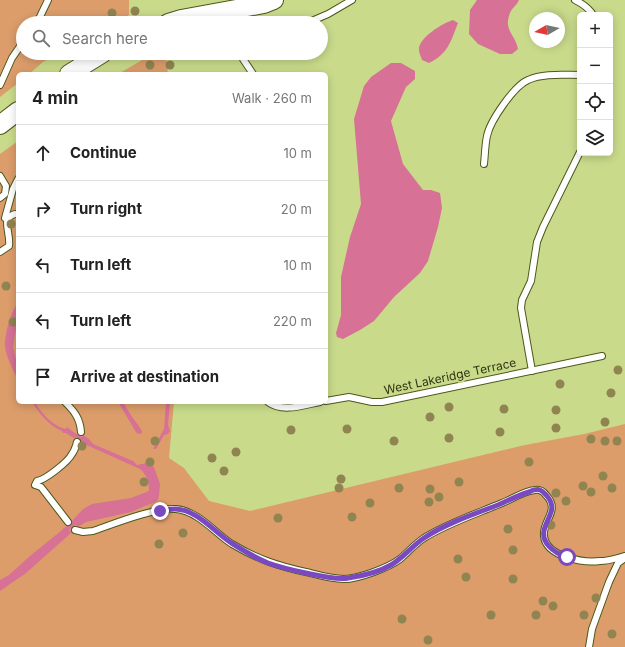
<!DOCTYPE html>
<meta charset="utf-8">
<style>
body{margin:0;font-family:Inter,sans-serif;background:#f6f6f6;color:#222}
.controls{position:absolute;right:12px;top:12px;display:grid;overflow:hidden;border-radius:6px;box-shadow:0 2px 10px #0003}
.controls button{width:36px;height:36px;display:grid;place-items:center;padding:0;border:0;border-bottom:1px solid #e0e0e0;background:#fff;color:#222;font:20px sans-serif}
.compass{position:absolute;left:529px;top:12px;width:36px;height:36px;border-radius:50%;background:#fff;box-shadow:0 2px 10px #0003;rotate:261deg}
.stop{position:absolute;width:12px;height:12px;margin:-9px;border:3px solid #7a49c1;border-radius:50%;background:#fff}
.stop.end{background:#7a49c1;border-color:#fff;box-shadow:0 1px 4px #0008}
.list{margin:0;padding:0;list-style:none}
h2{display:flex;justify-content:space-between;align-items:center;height:52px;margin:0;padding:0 16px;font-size:17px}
h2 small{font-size:13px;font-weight:400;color:#767676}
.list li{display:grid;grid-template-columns:26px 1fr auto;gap:12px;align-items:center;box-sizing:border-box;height:56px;padding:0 16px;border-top:1px solid #e0e0e0}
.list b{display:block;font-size:15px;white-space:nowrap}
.list em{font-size:13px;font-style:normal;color:#767676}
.icon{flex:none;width:22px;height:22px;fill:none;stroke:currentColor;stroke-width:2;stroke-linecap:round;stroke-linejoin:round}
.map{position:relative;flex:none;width:625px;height:647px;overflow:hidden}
.search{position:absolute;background:#fff;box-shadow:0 2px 10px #0003;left:16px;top:16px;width:312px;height:44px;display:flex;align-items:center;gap:10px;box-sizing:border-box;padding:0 14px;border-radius:22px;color:#767676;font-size:15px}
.panel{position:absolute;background:#fff;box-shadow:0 2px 10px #0003;left:16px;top:72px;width:312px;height:332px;border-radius:6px}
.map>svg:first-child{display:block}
</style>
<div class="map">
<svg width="625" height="647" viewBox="0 0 625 647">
<rect width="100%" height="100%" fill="#c9db8b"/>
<g fill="#dc9d6b">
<path d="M 0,0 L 129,0 L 129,15 L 115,23 L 23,23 L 23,53 L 60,53 L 43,62 L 29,74 L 18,74 L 18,83 L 0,97 Z"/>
<path d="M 163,53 L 166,57 L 168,74 L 118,74 L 144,59 Z"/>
<path d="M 18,141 L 18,402 L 174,402 L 169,458 L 184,468 L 209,501 L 250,511 L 525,445 L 584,434 L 625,424 L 625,647 L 0,647 L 0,154 Z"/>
</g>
<g fill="#d77195">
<path d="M 477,0 L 519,0 C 517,5 512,8 510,13 C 503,31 515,33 518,49 L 512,54 L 500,54 L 478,44 L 469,34 L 470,10 Z"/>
<path d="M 453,20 L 458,23 C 451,41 448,54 429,63 L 422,60 C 421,57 419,53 419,50 C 418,38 443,23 453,20 Z"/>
<path d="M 391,63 L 401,63 L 415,71 L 415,79 L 406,87 L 391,121 L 403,164 L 423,190 L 431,190 L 440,193 L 442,208 L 438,227 L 428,261 L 420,273 L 394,297 L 374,321 L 360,330 L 343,339 L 337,337 L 336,333 L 341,315 L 341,277 L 350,237 L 361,204 L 354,119 L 364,86 L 371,77 Z"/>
<path d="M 18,303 L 18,326 L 15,333 L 13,347 L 18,368 L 18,380 C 14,372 6,356 5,347 C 4,337 11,310 18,303 Z"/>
<path d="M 32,402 L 35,402 C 41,413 54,427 66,429 L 67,427 L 77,435 L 74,438 L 66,433 L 63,433 L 62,431 C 49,426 39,413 32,402 Z"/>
<path d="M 118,402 L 124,403 C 129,414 136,421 142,431 L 142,433 L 138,434 L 136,432 Z"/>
<path d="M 166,402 L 170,402 L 168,425 L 170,431 L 168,434 L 164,435 L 156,449 L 153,449 L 164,429 Z"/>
<path d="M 83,435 L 89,439 L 93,444 L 133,461 L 137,465 L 147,463 L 154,467 L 160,484 L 159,496 L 157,501 L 131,512 L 86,522 L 78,527 L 72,521 L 83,509 L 92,504 L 131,498 L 149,491 C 149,482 147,475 140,469 L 80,442 Z"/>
<path d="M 67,526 L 71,533 L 26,573 L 0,591 L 0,580 L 9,575 L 30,556 Z"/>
</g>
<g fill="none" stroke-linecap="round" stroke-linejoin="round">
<g stroke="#d77195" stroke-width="4">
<path d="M 71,433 L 86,442"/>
<path d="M 65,530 L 79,520"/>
</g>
<g stroke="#4c581b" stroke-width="8">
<g id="lane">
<path d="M 575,0 C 583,4 589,8 593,15"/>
<path d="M 230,11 L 233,23"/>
<path d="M 37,23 L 48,0"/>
<path d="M 307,23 L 328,14 L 352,0"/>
<path d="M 241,53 L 243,59 L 253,74"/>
<path d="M 0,85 L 12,58 L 23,42"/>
<path d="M 484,164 C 485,155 485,145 487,136 C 490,121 514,86 528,80 C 543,73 563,75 580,75"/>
<path d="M 0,176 L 6,186 L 5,194 L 0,198"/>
<path d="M 5,218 L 13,189 L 18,179"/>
<path d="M 0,252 L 9,246 C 11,232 0,218 15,214"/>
<path d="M 532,371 L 521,308 L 522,300 L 531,281 L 537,242 L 543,227 L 580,152"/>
<path d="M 326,401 L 349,397 L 372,402 L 382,402 L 602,356"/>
<path d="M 65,402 C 74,411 80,418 81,432"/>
<path d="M 268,402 C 283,413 304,405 320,402"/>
<path d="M 68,522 L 41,487 L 35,485 L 37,481 C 45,480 68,462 72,454 C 75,450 76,446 77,442"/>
<path d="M 75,530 L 83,532 L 93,531 C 116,523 153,508 176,509 C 198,511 215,533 232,544 C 257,559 278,566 306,572 C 318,575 331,579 344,579 C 358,579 388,568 400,559 C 408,552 415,544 424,538 C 448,523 476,514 502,503 C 512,499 524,491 535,490 C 540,489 543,491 546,495 C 561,511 542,520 544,536 C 546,557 584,563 600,561 C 609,561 617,558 625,556"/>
<path d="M 589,647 L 592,629 L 609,582 L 618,563 L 625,558"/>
</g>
</g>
<g stroke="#4c581b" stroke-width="20">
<g id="secondary">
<path d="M 168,23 L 181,19 L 264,4 L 274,0"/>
<path d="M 69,74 L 103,53"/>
<path d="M 0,125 L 18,111"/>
</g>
</g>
<use href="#lane" stroke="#fff" stroke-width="6"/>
<use href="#secondary" stroke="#fff" stroke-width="18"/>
</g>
<g fill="#908551">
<circle cx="135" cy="11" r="4.5"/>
<circle cx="112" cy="13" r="4.5"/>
<circle cx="150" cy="65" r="4.5"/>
<circle cx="170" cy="65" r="4.5"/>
<circle cx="11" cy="224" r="4.5"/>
<circle cx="6" cy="286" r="4.5"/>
<circle cx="13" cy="322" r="4.5"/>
<circle cx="618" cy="370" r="4.5"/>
<circle cx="560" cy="384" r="4.5"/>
<circle cx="611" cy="393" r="4.5"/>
<circle cx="449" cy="407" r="4.5"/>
<circle cx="504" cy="409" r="4.5"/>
<circle cx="556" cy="410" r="4.5"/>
<circle cx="430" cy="417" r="4.5"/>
<circle cx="605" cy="422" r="4.5"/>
<circle cx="556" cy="428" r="4.5"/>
<circle cx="347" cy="429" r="4.5"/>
<circle cx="291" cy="430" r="4.5"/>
<circle cx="500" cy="432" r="4.5"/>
<circle cx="449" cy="438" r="4.5"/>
<circle cx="591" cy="439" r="4.5"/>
<circle cx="155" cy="441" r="4.5"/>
<circle cx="394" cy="441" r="4.5"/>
<circle cx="605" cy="441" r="4.5"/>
<circle cx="617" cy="441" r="4.5"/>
<circle cx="82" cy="446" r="4.5"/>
<circle cx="236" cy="452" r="4.5"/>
<circle cx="212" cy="458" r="4.5"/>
<circle cx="150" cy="462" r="4.5"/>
<circle cx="529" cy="462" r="4.5"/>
<circle cx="224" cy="471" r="4.5"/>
<circle cx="603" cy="476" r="4.5"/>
<circle cx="341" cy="479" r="4.5"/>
<circle cx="144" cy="482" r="4.5"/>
<circle cx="459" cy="482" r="4.5"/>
<circle cx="583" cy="486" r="4.5"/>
<circle cx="339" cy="488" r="4.5"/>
<circle cx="399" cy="488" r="4.5"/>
<circle cx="612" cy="488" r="4.5"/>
<circle cx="430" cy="489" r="4.5"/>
<circle cx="591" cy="492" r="4.5"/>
<circle cx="556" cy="493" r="4.5"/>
<circle cx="439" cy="497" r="4.5"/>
<circle cx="566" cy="501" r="4.5"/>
<circle cx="429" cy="502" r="4.5"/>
<circle cx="370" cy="503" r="4.5"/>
<circle cx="352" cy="517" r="4.5"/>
<circle cx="278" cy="518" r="4.5"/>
<circle cx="551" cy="525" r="4.5"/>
<circle cx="508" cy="529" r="4.5"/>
<circle cx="183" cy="533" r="4.5"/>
<circle cx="159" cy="544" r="4.5"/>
<circle cx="513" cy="550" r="4.5"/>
<circle cx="458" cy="559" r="4.5"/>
<circle cx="466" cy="577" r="4.5"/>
<circle cx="513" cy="579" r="4.5"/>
<circle cx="596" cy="598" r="4.5"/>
<circle cx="543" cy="601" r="4.5"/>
<circle cx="553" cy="606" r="4.5"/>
<circle cx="491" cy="615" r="4.5"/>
<circle cx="536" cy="615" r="4.5"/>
<circle cx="584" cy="615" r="4.5"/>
<circle cx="402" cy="619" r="4.5"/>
<circle cx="612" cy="634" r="4.5"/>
<circle cx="428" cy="640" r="4.5"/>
</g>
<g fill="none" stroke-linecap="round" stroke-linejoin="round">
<path stroke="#7a49c1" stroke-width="5" d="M 160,511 C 165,510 170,509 175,509 C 197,509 215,533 233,544 C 244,551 256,558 268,563 C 282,568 334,581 348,578 C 362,576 379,572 391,565 C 403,558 412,546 424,538 C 445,524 474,514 498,505 C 508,501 518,495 529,492 C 532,490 537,489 540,490 C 543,491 545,494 547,496 C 557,508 549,515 545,527 C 539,542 554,553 567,557"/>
</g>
<g text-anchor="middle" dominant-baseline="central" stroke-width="4" stroke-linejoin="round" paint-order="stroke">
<g font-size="12" fill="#303615" stroke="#c9db8b">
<text transform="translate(450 376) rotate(-12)">West Lakeridge Terrace</text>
</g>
</g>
</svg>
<div class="controls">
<button>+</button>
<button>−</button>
<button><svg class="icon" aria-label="locate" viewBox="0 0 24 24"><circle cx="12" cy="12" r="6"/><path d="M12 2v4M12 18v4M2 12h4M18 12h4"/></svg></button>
<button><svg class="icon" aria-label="layers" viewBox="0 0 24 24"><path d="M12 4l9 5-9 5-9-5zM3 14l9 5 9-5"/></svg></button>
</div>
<svg class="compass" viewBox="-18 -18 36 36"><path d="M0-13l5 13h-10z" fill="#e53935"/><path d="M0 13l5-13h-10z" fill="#767676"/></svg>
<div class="stop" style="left:567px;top:557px"></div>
<div class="stop end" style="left:160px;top:511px"></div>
<div class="search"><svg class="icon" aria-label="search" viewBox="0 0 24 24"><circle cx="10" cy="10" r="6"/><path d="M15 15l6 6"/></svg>Search here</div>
<section class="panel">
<h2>4 min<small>Walk · 260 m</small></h2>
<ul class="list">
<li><svg class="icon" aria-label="ahead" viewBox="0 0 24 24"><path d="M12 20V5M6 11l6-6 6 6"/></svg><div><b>Continue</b></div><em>10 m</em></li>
<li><svg class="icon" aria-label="right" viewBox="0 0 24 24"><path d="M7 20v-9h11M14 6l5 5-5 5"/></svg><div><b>Turn right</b></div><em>20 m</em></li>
<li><svg class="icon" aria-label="left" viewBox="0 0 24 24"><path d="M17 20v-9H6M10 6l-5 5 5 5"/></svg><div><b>Turn left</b></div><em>10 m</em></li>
<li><svg class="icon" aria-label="left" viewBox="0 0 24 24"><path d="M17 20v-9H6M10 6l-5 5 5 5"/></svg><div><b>Turn left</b></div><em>220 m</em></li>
<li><svg class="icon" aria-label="arrive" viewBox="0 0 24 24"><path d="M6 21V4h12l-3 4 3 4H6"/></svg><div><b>Arrive at destination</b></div></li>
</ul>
</section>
</div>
